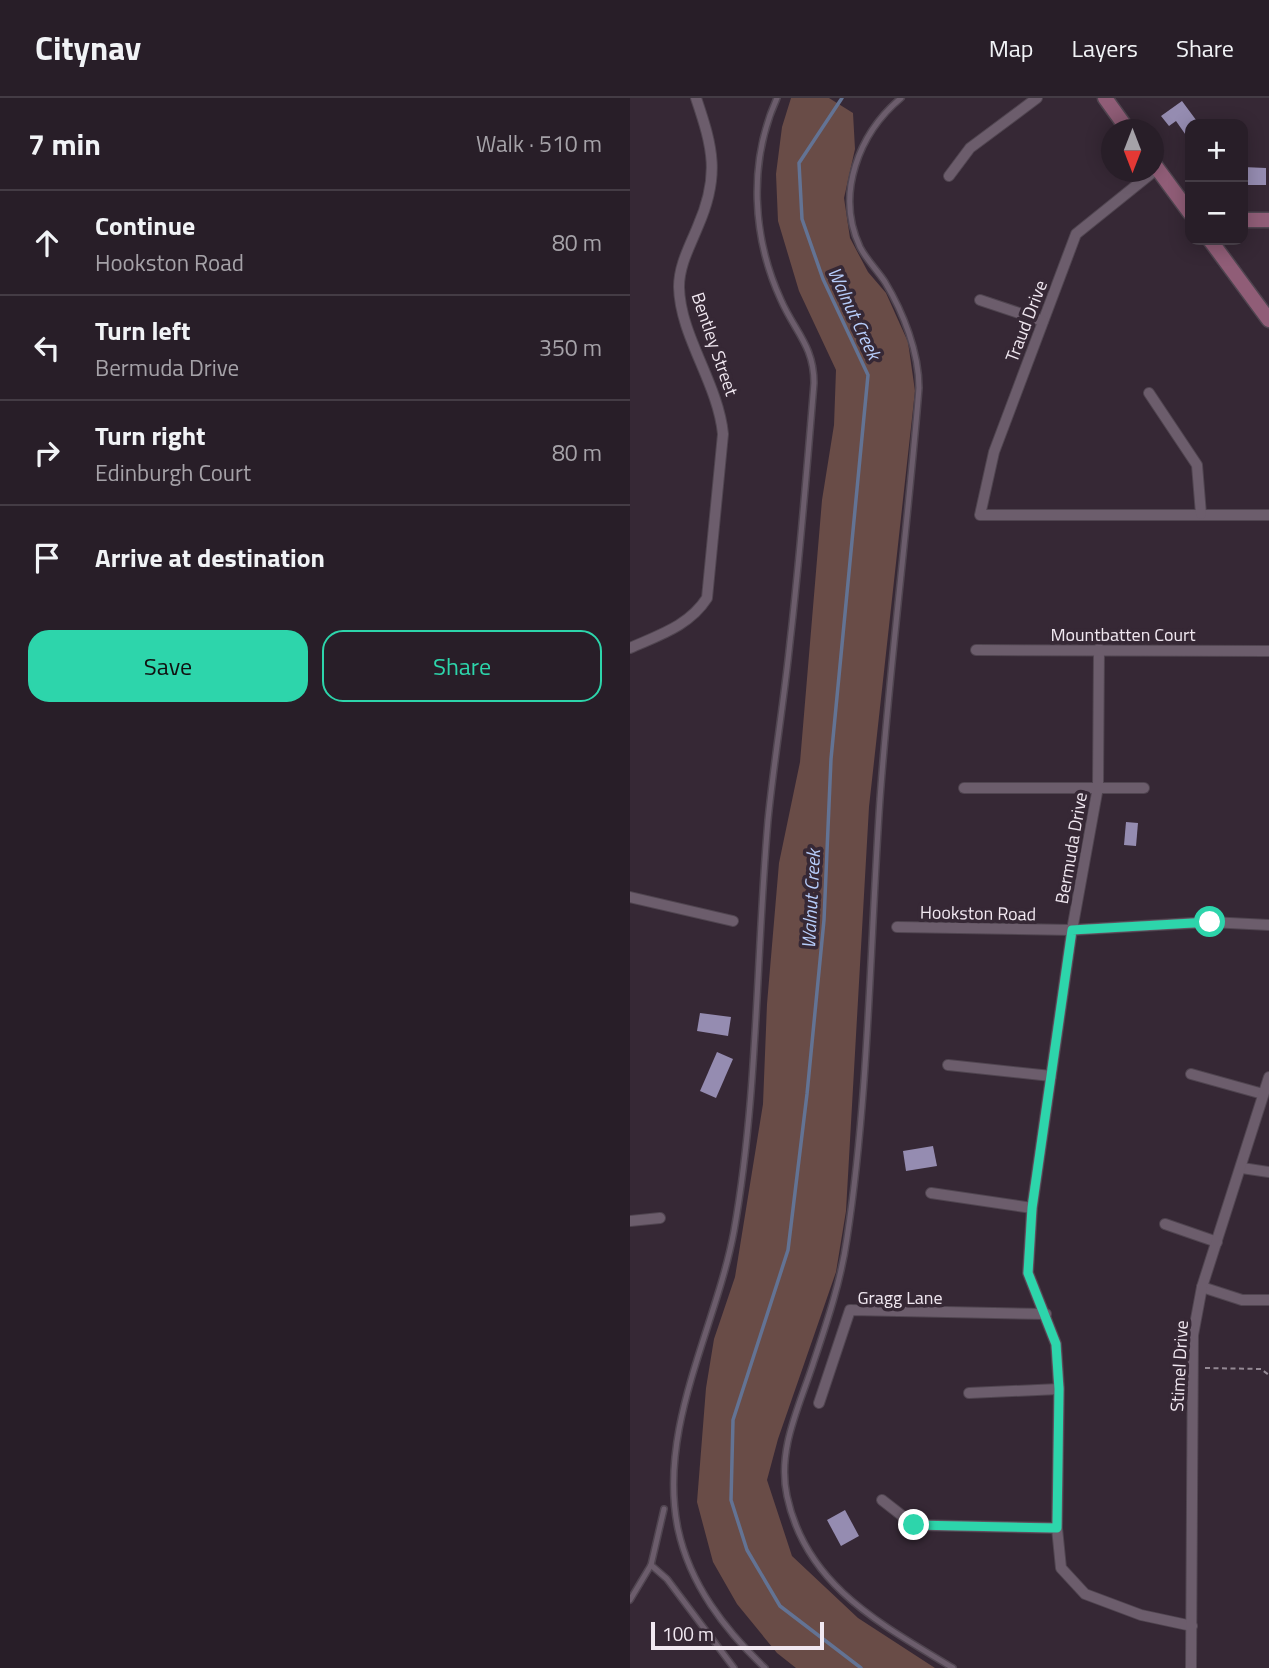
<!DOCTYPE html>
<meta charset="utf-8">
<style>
body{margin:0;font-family:"Titillium Web",sans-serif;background:#302730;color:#f1f3f6}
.controls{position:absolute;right:21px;top:21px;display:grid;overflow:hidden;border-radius:14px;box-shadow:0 4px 18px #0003}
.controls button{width:63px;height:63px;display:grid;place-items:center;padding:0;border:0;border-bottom:2px solid #443c45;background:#281e28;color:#f1f3f6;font:35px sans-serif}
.compass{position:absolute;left:471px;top:21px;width:63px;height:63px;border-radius:50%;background:#281e28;box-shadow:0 4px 18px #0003;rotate:180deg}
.scale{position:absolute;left:21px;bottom:18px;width:173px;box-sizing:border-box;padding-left:7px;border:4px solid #f1e8f1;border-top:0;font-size:19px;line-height:24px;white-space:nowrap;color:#f1e8f1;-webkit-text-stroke:5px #362835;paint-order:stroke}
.stop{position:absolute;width:21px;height:21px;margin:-16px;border:5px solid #2dd5ab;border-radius:50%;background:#fff}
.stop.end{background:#2dd5ab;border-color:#fff;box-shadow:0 2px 7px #0008}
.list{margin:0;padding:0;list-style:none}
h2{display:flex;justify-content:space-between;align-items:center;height:91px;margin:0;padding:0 28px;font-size:30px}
h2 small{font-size:23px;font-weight:400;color:#a5a2a8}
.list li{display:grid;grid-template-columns:46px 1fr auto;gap:21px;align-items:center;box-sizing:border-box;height:105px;padding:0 28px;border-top:2px solid #443c45}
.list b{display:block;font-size:26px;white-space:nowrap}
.list p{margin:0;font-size:23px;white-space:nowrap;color:#a5a2a8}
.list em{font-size:23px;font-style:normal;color:#a5a2a8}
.actions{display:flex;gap:14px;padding:21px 28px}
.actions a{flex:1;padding:16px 0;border:2px solid #2dd5ab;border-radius:21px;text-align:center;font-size:24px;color:#2dd5ab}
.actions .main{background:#2dd5ab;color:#111}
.icon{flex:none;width:38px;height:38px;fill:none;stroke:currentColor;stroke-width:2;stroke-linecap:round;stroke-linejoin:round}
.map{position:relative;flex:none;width:639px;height:1570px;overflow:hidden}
header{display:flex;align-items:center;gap:42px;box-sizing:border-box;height:98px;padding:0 35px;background:#281e28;border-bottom:2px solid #443c45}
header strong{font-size:33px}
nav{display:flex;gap:38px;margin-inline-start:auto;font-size:24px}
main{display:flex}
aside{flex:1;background:#281e28}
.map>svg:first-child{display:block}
</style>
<header>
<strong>Citynav</strong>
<nav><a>Map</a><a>Layers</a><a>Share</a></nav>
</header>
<main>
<aside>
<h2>7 min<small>Walk · 510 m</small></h2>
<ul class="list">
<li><svg class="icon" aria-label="ahead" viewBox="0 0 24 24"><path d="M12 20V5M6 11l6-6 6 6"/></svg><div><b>Continue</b><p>Hookston Road</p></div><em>80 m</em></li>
<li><svg class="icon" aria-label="left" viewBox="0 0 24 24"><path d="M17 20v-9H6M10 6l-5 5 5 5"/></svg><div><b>Turn left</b><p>Bermuda Drive</p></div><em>350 m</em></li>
<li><svg class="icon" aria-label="right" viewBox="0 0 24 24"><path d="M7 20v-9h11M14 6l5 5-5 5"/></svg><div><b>Turn right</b><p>Edinburgh Court</p></div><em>80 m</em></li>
<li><svg class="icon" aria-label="arrive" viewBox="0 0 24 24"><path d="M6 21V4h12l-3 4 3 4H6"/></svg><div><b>Arrive at destination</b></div></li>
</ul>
<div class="actions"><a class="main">Save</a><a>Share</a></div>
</aside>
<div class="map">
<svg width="639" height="1570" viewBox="0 0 639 1570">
<rect width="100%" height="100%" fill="#362835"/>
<path fill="#694c47" d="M 161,0 L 199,0 L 223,15 L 225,51 L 214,100 L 220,140 L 238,174 L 256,195 L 278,244 L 285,293 L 239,709 L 216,1113 L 206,1174 L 148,1341 L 137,1382 L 162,1458 L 228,1520 L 305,1570 L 166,1570 L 147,1555 L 107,1506 L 83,1464 L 67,1404 L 76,1290 L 84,1241 L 105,1179 L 133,1006 L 137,906 L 149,765 L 170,664 L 192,402 L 204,327 L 206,272 L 169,193 L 148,123 L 146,76 L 152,29 Z"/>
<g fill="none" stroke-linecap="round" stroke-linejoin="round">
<path stroke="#637394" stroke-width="3.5" d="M 212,0 L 169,65 L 172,121 L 193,181 L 238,277 L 201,661 L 194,822 L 177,996 L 158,1152 L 103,1322 L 101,1402 L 117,1452 L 150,1508 L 231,1570"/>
</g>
<g fill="#958cb1">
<path d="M 552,3 L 569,26 L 560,26 L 560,43 L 546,23 L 539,28 L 531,18 Z"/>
<path d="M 613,69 L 636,70 L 636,87 L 613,87 Z"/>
<path d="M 496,724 L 508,725 L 506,748 L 494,747 Z"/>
<path d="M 70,915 L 101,919 L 98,938 L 67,933 Z"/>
<path d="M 87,954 L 103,961 L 86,1000 L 70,993 Z"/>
<path d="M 303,1048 L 307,1068 L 276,1073 L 273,1053 Z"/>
<path d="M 215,1412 L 229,1438 L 211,1448 L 197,1422 Z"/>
</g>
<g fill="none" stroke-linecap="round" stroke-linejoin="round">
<g stroke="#504550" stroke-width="8">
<g id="lane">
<path d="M 271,0 C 229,35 205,96 230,149 C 236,161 247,172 255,184 C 273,214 289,254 289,290 C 278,427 260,563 250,701 C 240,845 239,997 217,1140 C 211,1183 197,1224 183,1266 C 169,1309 147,1352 157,1398 C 176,1488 251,1526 323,1570"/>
<path d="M 21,1467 L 37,1481 L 104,1570"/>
<path d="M 0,1502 L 21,1467 L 34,1411"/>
<path d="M 135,1570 C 95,1532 60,1487 48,1431 C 27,1330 86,1230 104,1133 C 128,997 126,859 138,722 C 144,662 154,603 160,544 C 170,458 177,371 184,285 C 184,248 165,234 151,202 C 122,139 118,64 147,0"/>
</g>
</g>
<g stroke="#504550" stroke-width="12">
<g id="street">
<path d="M 523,74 L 446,136 L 364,354 L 350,417 L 639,417"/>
<path d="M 319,78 L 340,50 L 407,0"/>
<path d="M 350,202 L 413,223"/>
<path d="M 519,295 L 567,367 L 571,416"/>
<path d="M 0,550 C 29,537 59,528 77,500 L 93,336 C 88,285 50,238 49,189 C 49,167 60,148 68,128 C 90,78 83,50 66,0"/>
<path d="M 469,551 L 468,689 L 442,832 L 421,978 L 402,1110 L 398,1175 L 426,1246 L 429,1291 L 427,1430 L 431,1470 L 455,1496 L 511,1517 L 562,1528"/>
<path d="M 346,552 L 639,553"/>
<path d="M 334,690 L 514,690"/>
<path d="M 0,799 L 103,823"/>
<path d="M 267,829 L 442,832 L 580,824 L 639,827"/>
<path d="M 318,967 L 421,978"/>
<path d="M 561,976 L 633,996"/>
<path d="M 612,1070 L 639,1074"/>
<path d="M 301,1095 L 402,1110"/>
<path d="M 0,1123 L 30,1120"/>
<path d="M 535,1126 L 587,1144"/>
<path d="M 572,1189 L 612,1202 L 639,1202"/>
<path d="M 339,1295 L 429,1291"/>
<path d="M 189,1305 L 220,1212 L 416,1216"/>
<path d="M 252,1402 L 284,1427 L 427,1430"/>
<path d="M 561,1570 L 563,1237 L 572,1189 L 639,979"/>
</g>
</g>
<g stroke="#504550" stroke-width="17">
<g id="secondary">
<path d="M 475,0 L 498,32"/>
<path d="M 524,66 L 560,115"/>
<path d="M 613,122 L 639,122"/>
<path d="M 580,142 L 639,222"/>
</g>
</g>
<path stroke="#948994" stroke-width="2" stroke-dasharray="5 3.5" stroke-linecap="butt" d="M 575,1270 L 631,1271 L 639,1277"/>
<use href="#lane" stroke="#6c5d6c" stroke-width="5"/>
<use href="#street" stroke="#6c5d6c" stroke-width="10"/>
<use href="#secondary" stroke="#905d77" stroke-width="14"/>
</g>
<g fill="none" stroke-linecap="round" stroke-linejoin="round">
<path stroke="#2dd5ab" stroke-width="9" d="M 284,1427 L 427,1430 L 429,1291 L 426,1246 L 398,1175 L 402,1110 L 442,832 L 580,824"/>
</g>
<g text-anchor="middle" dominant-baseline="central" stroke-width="7" stroke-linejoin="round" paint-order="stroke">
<g font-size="18" fill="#f1e8f1" stroke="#362835">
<text transform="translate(396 223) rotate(-69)">Traud Drive</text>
<text transform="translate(85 246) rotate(71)">Bentley Street</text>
<text x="493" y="536">Mountbatten Court</text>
<text transform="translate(441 750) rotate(-80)">Bermuda Drive</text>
<text transform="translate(348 815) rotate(1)">Hookston Road</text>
<text x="270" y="1199">Gragg Lane</text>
<text transform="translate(549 1268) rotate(-87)">Stimel Drive</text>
</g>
<g font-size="19" font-style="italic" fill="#b7cdfb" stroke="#362835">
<text transform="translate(225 215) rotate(65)">Walnut Creek</text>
<text transform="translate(180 801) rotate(-87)">Walnut Creek</text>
</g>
</g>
</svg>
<div class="controls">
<button>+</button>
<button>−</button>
</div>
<svg class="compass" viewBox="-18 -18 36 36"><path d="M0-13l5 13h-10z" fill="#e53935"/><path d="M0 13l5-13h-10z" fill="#a5a2a8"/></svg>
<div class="scale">100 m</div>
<div class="stop" style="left:580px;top:824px"></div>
<div class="stop end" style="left:284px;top:1427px"></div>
</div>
</main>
